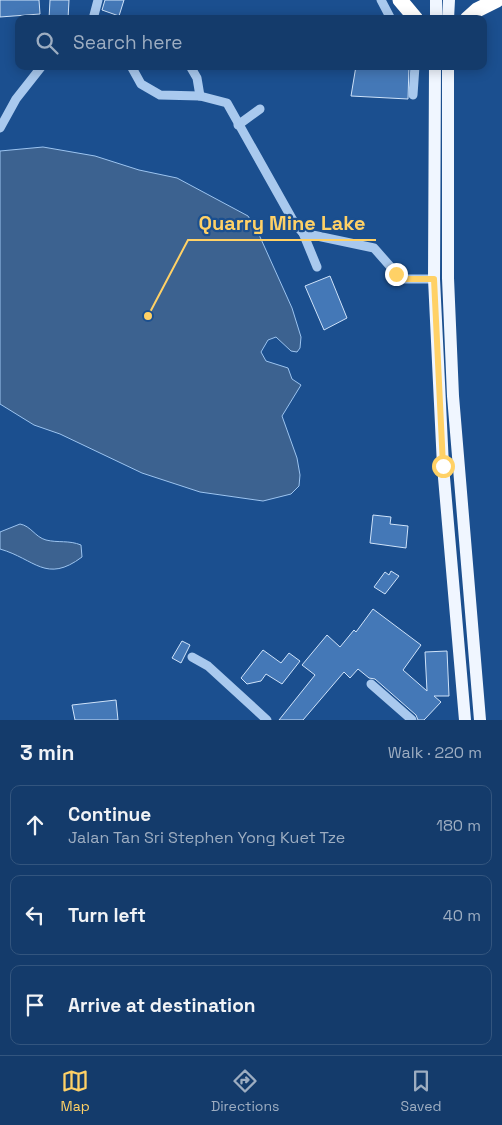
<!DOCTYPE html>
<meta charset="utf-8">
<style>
body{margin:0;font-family:"Space Grotesk",sans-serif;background:#1d4271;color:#f1f3f6}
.stop{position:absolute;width:15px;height:15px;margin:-11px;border:4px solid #ffd166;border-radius:50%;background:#fff}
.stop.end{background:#ffd166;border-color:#fff;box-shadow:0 1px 5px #0008}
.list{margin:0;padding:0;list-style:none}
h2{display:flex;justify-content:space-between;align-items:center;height:65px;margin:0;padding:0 20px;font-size:21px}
h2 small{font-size:16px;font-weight:400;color:#9dadc1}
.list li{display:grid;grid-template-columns:32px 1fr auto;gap:15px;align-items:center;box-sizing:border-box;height:80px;margin:0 10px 10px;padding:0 10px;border:1px solid #33557e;border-radius:10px}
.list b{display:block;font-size:19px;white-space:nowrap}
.list p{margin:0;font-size:16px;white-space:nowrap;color:#9dadc1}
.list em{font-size:16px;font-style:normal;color:#9dadc1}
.icon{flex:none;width:28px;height:28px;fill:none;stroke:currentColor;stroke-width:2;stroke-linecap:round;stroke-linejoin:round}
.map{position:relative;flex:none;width:502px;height:720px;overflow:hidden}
.search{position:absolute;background:#143b6b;box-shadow:0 2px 12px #0003;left:15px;right:15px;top:15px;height:55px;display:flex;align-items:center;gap:12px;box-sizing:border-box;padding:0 18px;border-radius:10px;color:#9dadc1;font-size:19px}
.sheet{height:335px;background:#143b6b}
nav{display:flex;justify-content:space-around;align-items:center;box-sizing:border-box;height:70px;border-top:1px solid #33557e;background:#143b6b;font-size:14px;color:#9dadc1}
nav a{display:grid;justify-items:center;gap:2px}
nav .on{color:#ffd166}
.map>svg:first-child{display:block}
</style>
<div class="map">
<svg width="502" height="720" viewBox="0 0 502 720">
<rect width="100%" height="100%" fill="#1b4f8f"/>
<g fill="#3c6290" stroke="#9cc4f0">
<path d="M 43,147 L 95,156 L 139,170 L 177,178 L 248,216 L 256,228 L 292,308 L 301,337 L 300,348 L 297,352 L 291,351 L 276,337 L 268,340 L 261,352 L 266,361 L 288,368 L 292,379 L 301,385 L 282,416 L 297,458 L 300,475 L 299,486 L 291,494 L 263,501 L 200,492 L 142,473 L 60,434 L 34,425 L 0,404 L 0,151 Z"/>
<path d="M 20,524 C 31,526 35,537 46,540 C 58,543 69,540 81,545 L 82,557 C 46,584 35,559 0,549 L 0,532 Z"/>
</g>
<g fill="#4478b7" stroke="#cfe3fa">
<path d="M 0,0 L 39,0 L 40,14 L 0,17 Z"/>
<path d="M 50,0 L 69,0 L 68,19 L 49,19 Z"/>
<path d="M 105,0 L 124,0 L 119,16 L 102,10 Z"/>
<path d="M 356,66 L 409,66 L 408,99 L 351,96 Z"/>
<path d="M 330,276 L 347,318 L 324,330 L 305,286 Z"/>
<path d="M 373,515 L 391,517 L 390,524 L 408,526 L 406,548 L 370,543 Z"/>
<path d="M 391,571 L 399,576 L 385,594 L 374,587 L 385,572 L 389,575 Z"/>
<path d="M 373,609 L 421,645 L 403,670 L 427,691 L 425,652 L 447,651 L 449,696 L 434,696 L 441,702 L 424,720 L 418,720 L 416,715 L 375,679 L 369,678 L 358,669 L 350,678 L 344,672 L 303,720 L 279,720 L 315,675 L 302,665 L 327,635 L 340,647 L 354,630 L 356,632 Z"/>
<path d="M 182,641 L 190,645 L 181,663 L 172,658 Z"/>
<path d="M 263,650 L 281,663 L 289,653 L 300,661 L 282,684 L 266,674 L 261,681 L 247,684 L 241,678 Z"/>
<path d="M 116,700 L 118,720 L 75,720 L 72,705 Z"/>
</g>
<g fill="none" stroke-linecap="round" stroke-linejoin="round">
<g stroke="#a9c9ee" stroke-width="9">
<path d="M 381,0 L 391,19"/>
<path d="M 93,19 L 98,0"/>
<path d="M 131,66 L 141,84 L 160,95 L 200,96 L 227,103 L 295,224 L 303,233 L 374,248 L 396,273 L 404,279 L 434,279"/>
<path d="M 190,66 L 197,78 L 200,96"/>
<path d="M 413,95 L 415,66"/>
<path d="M 238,125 L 260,109"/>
<path d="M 0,128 L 16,99 L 42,66"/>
<path d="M 303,233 L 317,267"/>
<path d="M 192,657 L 208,666 L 267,720"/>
<path d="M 371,684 L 412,720"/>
</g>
<g stroke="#f0f6ff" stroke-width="12">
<path d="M 436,19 L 436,0"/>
<path d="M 448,19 L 449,0"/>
<path d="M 435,66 L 434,279 L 443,466 L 465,720"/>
<path d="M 448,66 L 448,278 L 453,396 L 480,720"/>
</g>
<g stroke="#fff" stroke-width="15">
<path d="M 400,0 L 416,19"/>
<path d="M 467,19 L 477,10 L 497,0"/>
</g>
</g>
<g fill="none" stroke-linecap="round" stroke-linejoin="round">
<path stroke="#ffd166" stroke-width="6" d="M 396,274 L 404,279 L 434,279 L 443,466"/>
</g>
<path fill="none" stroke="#ffd166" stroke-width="2" d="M148 316L188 240H376"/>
<circle fill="#ffd166" stroke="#1b4f8f" stroke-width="2" cx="148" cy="316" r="5"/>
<g font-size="20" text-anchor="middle" font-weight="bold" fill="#ffd166" stroke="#1b4f8f" stroke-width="4.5" stroke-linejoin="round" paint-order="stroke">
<text x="282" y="230">Quarry Mine Lake</text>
</g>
</svg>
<div class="stop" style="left:443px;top:466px"></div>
<div class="stop end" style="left:396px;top:274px"></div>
<div class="search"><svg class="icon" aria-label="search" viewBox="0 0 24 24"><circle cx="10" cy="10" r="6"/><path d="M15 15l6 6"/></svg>Search here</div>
</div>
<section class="sheet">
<h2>3 min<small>Walk · 220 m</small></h2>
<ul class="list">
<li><svg class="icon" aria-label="ahead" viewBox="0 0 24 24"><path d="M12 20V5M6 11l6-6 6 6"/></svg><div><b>Continue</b><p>Jalan Tan Sri Stephen Yong Kuet Tze</p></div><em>180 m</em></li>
<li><svg class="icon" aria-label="left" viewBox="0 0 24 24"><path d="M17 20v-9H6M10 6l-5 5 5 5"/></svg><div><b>Turn left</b></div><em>40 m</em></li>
<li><svg class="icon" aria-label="arrive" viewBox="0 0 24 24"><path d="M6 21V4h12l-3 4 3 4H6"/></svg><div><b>Arrive at destination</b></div></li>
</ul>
</section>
<nav>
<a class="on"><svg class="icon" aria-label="map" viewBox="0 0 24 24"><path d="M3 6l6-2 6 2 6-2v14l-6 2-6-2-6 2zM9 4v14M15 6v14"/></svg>Map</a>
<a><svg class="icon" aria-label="directions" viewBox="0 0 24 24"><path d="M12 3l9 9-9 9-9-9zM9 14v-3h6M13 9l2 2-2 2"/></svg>Directions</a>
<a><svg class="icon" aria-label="saved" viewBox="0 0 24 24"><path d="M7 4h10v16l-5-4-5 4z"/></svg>Saved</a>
</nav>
